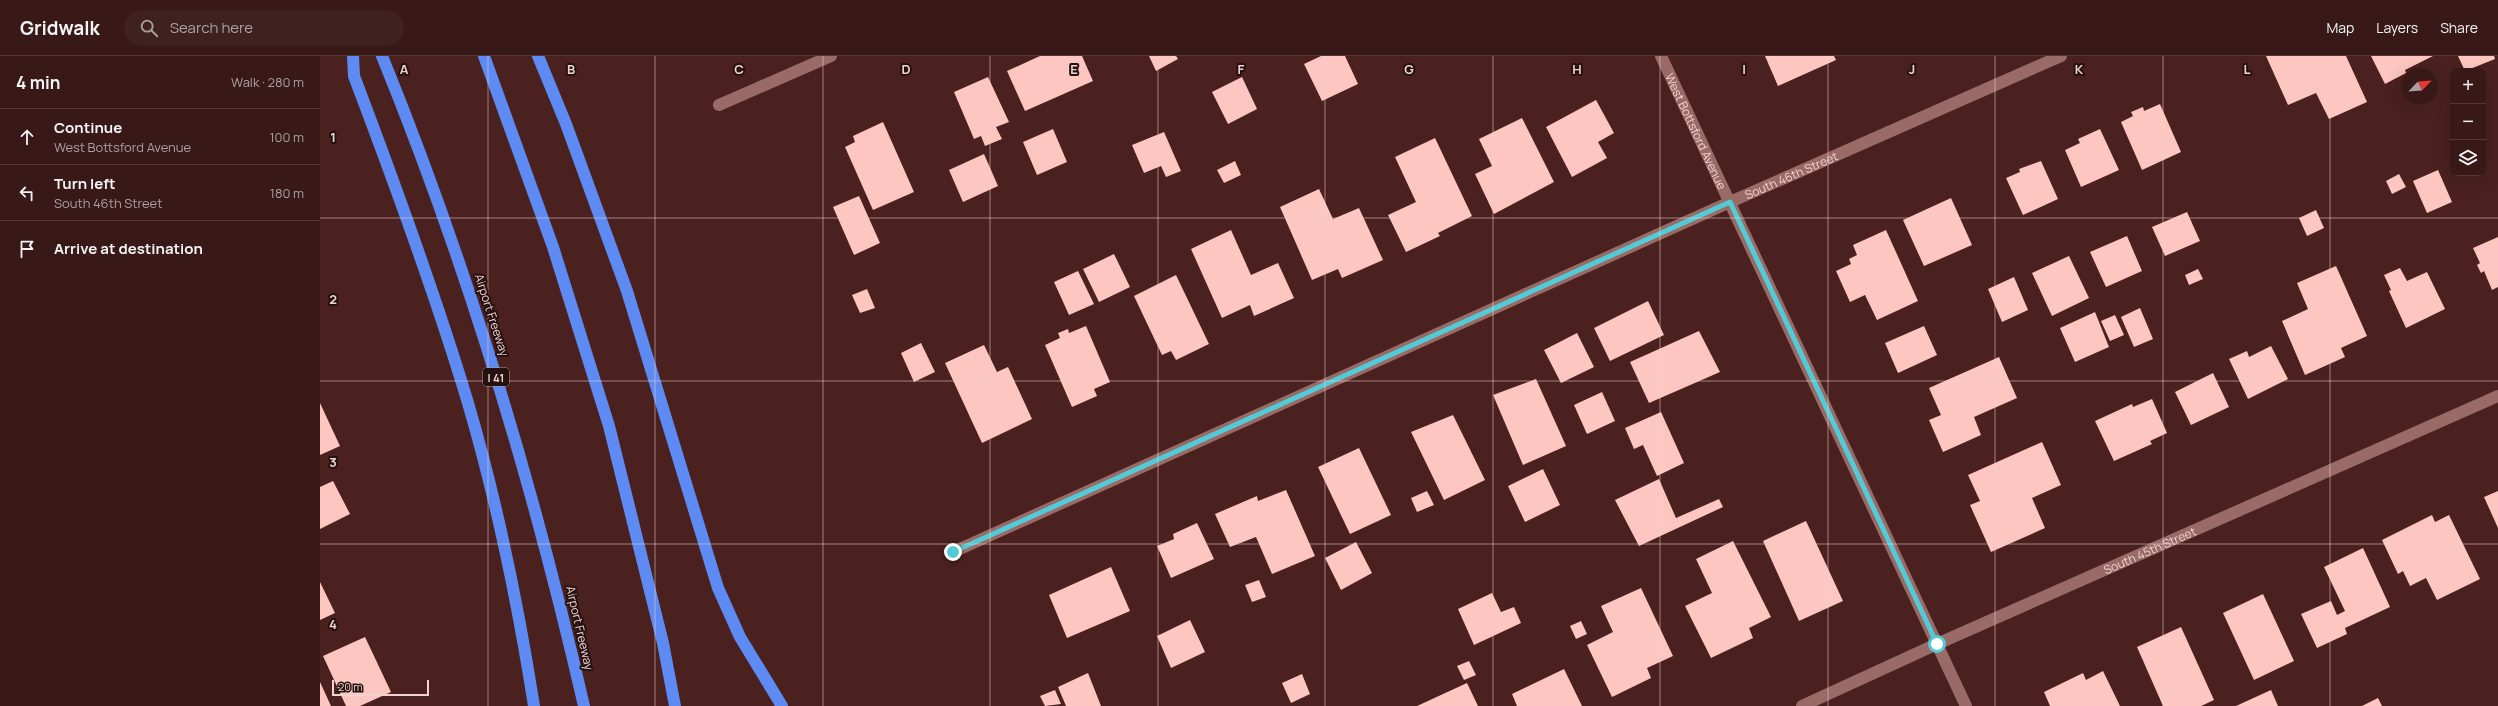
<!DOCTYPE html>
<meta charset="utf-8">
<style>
body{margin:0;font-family:Manrope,sans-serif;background:#3f2220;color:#f1f3f6}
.controls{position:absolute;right:12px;top:12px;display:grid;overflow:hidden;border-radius:8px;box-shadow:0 4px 16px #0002}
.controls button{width:36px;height:36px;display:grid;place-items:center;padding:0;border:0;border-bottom:1px solid #523836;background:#381917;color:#f1f3f6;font:20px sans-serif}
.compass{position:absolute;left:2082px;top:12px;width:36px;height:36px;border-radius:50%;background:#381917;box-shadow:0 4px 16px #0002;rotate:65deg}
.scale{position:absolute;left:12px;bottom:10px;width:97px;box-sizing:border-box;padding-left:4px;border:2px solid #efd3d0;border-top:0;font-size:11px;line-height:14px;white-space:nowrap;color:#efd3d0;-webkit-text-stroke:3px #241110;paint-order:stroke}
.stop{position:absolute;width:12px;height:12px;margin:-9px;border:3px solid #52cbd7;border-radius:50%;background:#fff}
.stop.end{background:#52cbd7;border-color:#fff;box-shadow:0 1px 4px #0008}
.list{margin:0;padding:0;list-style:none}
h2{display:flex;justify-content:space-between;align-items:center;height:52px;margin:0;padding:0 16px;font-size:17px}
h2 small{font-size:13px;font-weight:400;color:#aba0a1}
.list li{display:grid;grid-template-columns:26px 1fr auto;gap:12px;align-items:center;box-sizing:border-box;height:56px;padding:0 16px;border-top:1px solid #523836}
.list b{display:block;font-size:15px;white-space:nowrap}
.list p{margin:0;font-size:13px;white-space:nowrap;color:#aba0a1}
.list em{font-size:13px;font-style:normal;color:#aba0a1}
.icon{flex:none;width:22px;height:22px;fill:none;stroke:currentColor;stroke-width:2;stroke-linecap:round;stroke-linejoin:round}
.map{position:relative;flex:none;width:2178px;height:650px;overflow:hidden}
header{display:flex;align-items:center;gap:24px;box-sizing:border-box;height:56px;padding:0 20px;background:#381917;border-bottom:1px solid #523836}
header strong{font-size:19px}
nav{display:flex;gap:22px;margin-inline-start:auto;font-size:14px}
.search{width:280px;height:36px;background:#3f2220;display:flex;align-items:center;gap:10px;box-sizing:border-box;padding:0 14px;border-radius:22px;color:#aba0a1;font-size:15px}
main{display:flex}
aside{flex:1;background:#381917}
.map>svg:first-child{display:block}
</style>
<header>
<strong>Gridwalk</strong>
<div class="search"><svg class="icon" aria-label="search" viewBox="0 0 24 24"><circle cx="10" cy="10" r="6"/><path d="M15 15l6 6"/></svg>Search here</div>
<nav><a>Map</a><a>Layers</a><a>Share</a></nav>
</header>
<main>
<aside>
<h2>4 min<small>Walk · 280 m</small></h2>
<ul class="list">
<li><svg class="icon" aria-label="ahead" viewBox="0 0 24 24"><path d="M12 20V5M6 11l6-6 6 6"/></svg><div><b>Continue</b><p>West Bottsford Avenue</p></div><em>100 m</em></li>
<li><svg class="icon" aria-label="left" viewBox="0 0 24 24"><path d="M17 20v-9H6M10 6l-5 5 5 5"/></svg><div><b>Turn left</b><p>South 46th Street</p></div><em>180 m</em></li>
<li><svg class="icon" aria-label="arrive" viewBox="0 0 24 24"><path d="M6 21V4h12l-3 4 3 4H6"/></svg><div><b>Arrive at destination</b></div></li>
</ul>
</aside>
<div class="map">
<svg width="2178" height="650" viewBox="0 0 2178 650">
<rect width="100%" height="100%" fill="#4a211f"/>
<g fill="#fdc6c1">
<path d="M 720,0 L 762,0 L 773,25 L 705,55 L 687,15 Z"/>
<path d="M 829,0 L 856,0 L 858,3 L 836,15 Z"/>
<path d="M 1001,0 L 1025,0 L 1038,28 L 1002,45 L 984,8 Z"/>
<path d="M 1445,0 L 1514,0 L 1516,4 L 1458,30 Z"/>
<path d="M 1946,0 L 2026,0 L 2047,46 L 2009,63 L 1996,37 L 1968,49 Z"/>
<path d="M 2051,0 L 2113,0 L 2085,14 L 2086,17 L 2065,28 Z"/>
<path d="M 2138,0 L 2174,0 L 2175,3 L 2145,15 Z"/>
<path d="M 668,21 L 689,66 L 676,71 L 682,83 L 665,90 L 661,80 L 654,83 L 634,36 Z"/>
<path d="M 922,21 L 937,53 L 908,68 L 892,36 Z"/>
<path d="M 1276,44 L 1294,77 L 1278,86 L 1287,102 L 1252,121 L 1226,71 Z"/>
<path d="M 1840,48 L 1861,96 L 1822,114 L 1801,66 L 1813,60 L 1811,56 L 1823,51 L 1824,55 Z"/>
<path d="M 1202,62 L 1234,126 L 1174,158 L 1155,118 L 1172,110 L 1159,83 Z"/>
<path d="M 563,66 L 594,136 L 553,154 L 525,91 L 535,86 L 533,80 Z"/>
<path d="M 733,73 L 747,106 L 717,119 L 703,86 Z"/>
<path d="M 1780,73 L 1799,114 L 1761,131 L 1745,94 L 1760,87 L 1758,83 Z"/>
<path d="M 844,76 L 861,115 L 846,121 L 841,110 L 824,117 L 812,89 Z"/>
<path d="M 1115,82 L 1152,160 L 1118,177 L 1120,180 L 1086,196 L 1068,159 L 1096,146 L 1075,101 Z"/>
<path d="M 664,98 L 678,130 L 643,146 L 629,114 Z"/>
<path d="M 915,105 L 921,119 L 904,127 L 897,114 Z"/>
<path d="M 1721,105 L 1738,143 L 1703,159 L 1686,122 L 1700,116 L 1699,113 Z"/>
<path d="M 2118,114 L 2132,146 L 2107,157 L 2093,125 Z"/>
<path d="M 2079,118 L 2086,131 L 2072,138 L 2066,125 Z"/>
<path d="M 999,133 L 1013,163 L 1039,152 L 1063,204 L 1022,222 L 1018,213 L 992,224 L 960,151 Z"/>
<path d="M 539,140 L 560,187 L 534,199 L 513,151 Z"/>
<path d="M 1631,142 L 1652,189 L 1604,210 L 1583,164 Z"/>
<path d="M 1996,154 L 2004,172 L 1987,180 L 1979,162 Z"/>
<path d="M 1867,156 L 1880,185 L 1845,200 L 1832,171 Z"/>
<path d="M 911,174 L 931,219 L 958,207 L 974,242 L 934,260 L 930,249 L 902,262 L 871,193 Z"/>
<path d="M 1566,174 L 1598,245 L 1557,264 L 1545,239 L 1530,246 L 1516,215 L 1531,208 L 1529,203 L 1537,199 L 1533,189 Z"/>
<path d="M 1807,180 L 1822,215 L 1786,231 L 1770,196 Z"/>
<path d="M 2178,181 L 2178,231 L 2172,234 L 2164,215 L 2161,217 L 2157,209 L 2160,207 L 2153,192 Z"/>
<path d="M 794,198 L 810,231 L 779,246 L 763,213 Z"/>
<path d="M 1749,200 L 1769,242 L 1732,260 L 1712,217 Z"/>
<path d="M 2016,210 L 2047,280 L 2021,292 L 2025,301 L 1985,319 L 1962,265 L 1988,253 L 1977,227 Z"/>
<path d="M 2080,212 L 2087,225 L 2107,216 L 2125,253 L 2086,272 L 2069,235 L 2071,234 L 2064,219 Z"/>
<path d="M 1878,213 L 1883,223 L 1869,229 L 1865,219 Z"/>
<path d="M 758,215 L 774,248 L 749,259 L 734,226 Z"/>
<path d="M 856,219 L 889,288 L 856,304 L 851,295 L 842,299 L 814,240 Z"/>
<path d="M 1694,221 L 1708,254 L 1682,266 L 1668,233 Z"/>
<path d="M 547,233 L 555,252 L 540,257 L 532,239 Z"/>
<path d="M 1328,245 L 1344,279 L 1290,305 L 1274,272 Z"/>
<path d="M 1820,252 L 1833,283 L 1814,291 L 1801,261 Z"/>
<path d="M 1775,256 L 1789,291 L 1755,306 L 1740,272 Z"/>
<path d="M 1795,259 L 1804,279 L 1790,285 L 1781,265 Z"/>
<path d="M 766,270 L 790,326 L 774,333 L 777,340 L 752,351 L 725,289 L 740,282 L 738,277 L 748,273 L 749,277 Z"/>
<path d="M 1604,270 L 1617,299 L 1578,317 L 1565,287 Z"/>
<path d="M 1379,275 L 1400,316 L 1329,347 L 1310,306 Z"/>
<path d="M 1257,277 L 1274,311 L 1241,327 L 1224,294 Z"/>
<path d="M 601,287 L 615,316 L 594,326 L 581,297 Z"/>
<path d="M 664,289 L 677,316 L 688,311 L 712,363 L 662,387 L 625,307 Z"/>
<path d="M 1951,290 L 1968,323 L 1928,343 L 1909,303 L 1927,295 L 1929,301 Z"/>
<path d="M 1679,301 L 1697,342 L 1654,361 L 1661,379 L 1623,396 L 1609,364 L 1621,359 L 1609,332 Z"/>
<path d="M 1893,317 L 1909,351 L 1871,369 L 1855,336 Z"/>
<path d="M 1216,323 L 1246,390 L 1203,409 L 1173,339 Z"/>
<path d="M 1282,336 L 1295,365 L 1267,378 L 1254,349 Z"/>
<path d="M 1832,343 L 1847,377 L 1830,385 L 1832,388 L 1794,405 L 1775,365 L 1812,348 L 1813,351 Z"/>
<path d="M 0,347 L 20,390 L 0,399 Z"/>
<path d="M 1341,356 L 1364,407 L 1337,420 L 1323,389 L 1314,393 L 1305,372 Z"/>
<path d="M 1133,359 L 1165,424 L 1124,444 L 1091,376 Z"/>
<path d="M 1722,386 L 1741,429 L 1712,442 L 1725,472 L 1671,496 L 1650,449 L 1660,445 L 1648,419 Z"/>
<path d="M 1039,392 L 1071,459 L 1030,478 L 998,411 Z"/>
<path d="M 1223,413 L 1240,449 L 1205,466 L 1188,430 Z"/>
<path d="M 1339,423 L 1356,462 L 1399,443 L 1403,451 L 1319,490 L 1295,444 Z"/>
<path d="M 13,425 L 30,458 L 0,473 L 0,431 Z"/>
<path d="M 966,434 L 995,500 L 952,518 L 936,481 L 910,491 L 895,458 L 937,440 L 938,445 Z"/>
<path d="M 1107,435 L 1114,449 L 1097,456 L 1091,442 Z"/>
<path d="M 2178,435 L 2178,472 L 2164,441 Z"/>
<path d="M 2112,459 L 2115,466 L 2129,459 L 2160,523 L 2117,544 L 2106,522 L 2090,530 L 2083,515 L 2078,518 L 2062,484 Z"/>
<path d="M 1486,465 L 1523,545 L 1479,565 L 1443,485 Z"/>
<path d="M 877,467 L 894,503 L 851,522 L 837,490 L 854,483 L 853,478 Z"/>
<path d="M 1413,485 L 1451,561 L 1429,572 L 1433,582 L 1391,602 L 1365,550 L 1392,537 L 1376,503 Z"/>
<path d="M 1036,486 L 1052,517 L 1021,534 L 1005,502 Z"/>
<path d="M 2043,492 L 2070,551 L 2025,572 L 2027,578 L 1997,592 L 1981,558 L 2011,545 L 2017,559 L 2025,555 L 2004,511 Z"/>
<path d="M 791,511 L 810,555 L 747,582 L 729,539 Z"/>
<path d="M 939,524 L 946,541 L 932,546 L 925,529 Z"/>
<path d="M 0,526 L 15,557 L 0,564 Z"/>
<path d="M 1321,532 L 1353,600 L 1327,612 L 1331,622 L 1292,641 L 1267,589 L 1293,576 L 1281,550 Z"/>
<path d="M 1172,537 L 1181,556 L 1194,551 L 1201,567 L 1154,589 L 1138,553 Z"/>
<path d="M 1943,538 L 1974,605 L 1934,624 L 1903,557 Z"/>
<path d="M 870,564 L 885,596 L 851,612 L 837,580 Z"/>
<path d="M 1261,565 L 1267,578 L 1256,583 L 1250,570 Z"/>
<path d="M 1861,571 L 1894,644 L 1881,650 L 1843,650 L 1817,591 Z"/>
<path d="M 45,581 L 71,636 L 40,650 L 26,650 L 3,600 Z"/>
<path d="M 1149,605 L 1156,619 L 1144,624 L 1137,610 Z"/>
<path d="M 1244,613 L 1262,650 L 1197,650 L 1192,638 Z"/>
<path d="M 1783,615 L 1800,650 L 1730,650 L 1724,636 L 1763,617 L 1766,624 Z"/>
<path d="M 768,617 L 781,650 L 746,650 L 738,631 Z"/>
<path d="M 982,618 L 990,638 L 971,647 L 962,627 Z"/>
<path d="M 0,626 L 11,650 L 0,650 Z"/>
<path d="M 1147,627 L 1158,650 L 1097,650 Z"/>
<path d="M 735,634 L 741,648 L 725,650 L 720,640 Z"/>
<path d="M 1951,634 L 1958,650 L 1916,650 Z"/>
<path d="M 2058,642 L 2062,650 L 2042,650 Z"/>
</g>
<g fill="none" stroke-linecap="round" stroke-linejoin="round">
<g stroke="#9a6a66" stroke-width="12">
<path id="s1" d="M 1341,0 L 1646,650"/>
<path d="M 399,49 L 511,0"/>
<path id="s2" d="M 633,496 L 1410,146 L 1741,0"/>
<path id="s3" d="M 1482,650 L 1617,588 L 2178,340"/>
</g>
<g stroke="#5d8bf3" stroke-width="12">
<path d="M 33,0 L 34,20 C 75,128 115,237 148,347 C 177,446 198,548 214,650"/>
<path d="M 62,0 C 148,211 213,428 264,650"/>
<path d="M 164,0 L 233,191 L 289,370 L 343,587 L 355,650"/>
<path d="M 218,0 L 246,68 L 307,235 L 398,532 L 420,581 L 462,650"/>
</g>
</g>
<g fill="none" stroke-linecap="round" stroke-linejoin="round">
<path stroke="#52cbd7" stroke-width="5" d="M 633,496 L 1410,146 L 1617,588"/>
</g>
<path fill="none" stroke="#efd3d0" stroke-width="1" stroke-opacity="0.55" d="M 168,0 L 168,650M 335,0 L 335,650M 503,0 L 503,650M 670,0 L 670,650M 838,0 L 838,650M 1005,0 L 1005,650M 1173,0 L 1173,650M 1340,0 L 1340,650M 1508,0 L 1508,650M 1675,0 L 1675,650M 1843,0 L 1843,650M 2010,0 L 2010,650M 0,162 L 2178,162M 0,325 L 2178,325M 0,488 L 2178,488"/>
<g text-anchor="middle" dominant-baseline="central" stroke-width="4" stroke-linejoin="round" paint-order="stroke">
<rect fill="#241110" stroke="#b29996" stroke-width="1" x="163" y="312" width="26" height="18" rx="3"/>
<g font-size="11" font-weight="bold" fill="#efd3d0">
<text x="176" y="321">I 41</text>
</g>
<g font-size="12" fill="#efd3d0" stroke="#241110">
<text stroke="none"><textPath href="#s1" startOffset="83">West Bottsford Avenue</textPath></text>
<text stroke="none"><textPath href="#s2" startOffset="919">South 46th Street</textPath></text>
<text transform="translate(172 259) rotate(72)">Airport Freeway</text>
<text stroke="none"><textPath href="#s3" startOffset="381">South 45th Street</textPath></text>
<text transform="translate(260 572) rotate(77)">Airport Freeway</text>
</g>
</g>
<g font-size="13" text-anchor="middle" font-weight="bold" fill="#efd3d0" stroke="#241110" stroke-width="4" stroke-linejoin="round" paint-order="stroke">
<text x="84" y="18">A</text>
<text x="251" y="18">B</text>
<text x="419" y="18">C</text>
<text x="586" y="18">D</text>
<text x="754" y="18">E</text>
<text x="921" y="18">F</text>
<text x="1089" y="18">G</text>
<text x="1257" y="18">H</text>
<text x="1424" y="18">I</text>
<text x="1592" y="18">J</text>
<text x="1759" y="18">K</text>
<text x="1927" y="18">L</text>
<text x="13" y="86">1</text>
<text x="13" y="248">2</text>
<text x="13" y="411">3</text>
<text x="13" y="573">4</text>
</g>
</svg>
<div class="controls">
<button>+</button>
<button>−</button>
<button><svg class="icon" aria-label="layers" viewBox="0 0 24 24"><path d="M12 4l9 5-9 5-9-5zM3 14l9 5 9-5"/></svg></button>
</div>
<svg class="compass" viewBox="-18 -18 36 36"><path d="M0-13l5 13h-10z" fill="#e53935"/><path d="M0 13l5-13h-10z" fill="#aba0a1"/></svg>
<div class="scale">20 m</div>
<div class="stop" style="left:1617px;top:588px"></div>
<div class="stop end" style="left:633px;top:496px"></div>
</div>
</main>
